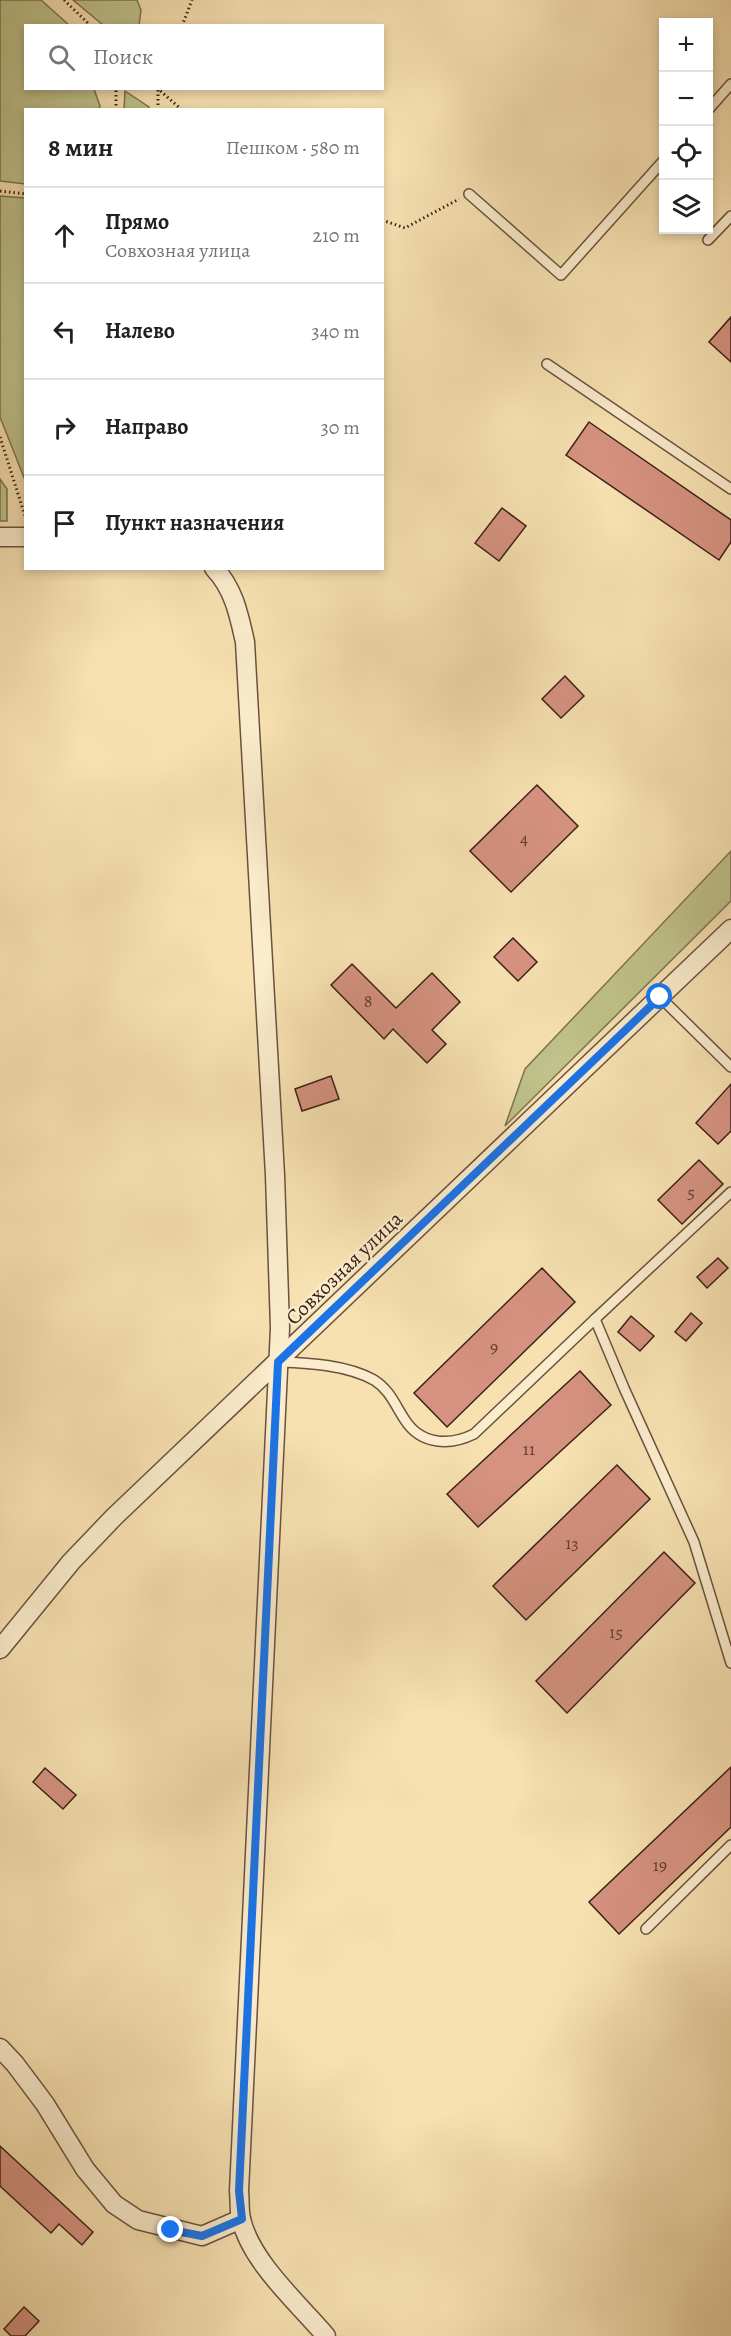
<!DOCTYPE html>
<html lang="ru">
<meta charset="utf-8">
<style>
body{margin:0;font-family:Alegreya,serif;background:#f6f6f6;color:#202124}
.controls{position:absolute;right:18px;top:18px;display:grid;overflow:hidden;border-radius:0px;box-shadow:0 3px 9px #0003}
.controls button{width:54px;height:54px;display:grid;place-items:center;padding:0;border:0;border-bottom:2px solid #e0e0e0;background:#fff;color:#202124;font:30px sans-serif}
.stop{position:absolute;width:18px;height:18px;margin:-14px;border:4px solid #1a73e8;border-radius:50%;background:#fff}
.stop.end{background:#1a73e8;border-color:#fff;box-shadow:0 2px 6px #0008}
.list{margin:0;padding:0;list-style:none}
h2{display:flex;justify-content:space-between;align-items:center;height:78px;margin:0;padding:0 24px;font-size:26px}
h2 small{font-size:20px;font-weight:400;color:#757577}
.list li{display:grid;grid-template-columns:39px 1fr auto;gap:18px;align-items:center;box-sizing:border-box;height:96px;padding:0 24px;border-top:2px solid #e0e0e0}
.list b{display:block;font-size:22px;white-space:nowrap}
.list p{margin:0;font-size:20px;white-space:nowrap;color:#757577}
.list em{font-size:20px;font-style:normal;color:#757577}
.icon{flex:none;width:33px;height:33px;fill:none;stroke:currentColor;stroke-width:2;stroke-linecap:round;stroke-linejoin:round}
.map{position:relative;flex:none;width:731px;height:2336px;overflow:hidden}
.search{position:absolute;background:#fff;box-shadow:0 3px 9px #0003;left:24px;top:24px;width:360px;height:66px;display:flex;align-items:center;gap:15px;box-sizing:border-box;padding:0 21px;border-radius:0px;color:#757577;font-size:22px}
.panel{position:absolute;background:#fff;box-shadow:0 3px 9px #0003;left:24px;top:108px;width:360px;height:462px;border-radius:0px}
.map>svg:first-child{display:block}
</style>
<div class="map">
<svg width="731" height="2336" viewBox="0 0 731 2336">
<rect width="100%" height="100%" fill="#f7e1b1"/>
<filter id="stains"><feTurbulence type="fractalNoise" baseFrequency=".00333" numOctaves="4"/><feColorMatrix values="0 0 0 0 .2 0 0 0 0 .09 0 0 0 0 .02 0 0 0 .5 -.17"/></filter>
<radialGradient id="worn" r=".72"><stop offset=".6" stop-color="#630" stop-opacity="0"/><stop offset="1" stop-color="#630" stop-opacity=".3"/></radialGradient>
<g fill="#bfc28a" stroke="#7e7250" stroke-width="1.5">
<path d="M 0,0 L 41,0 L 69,25 L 26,26 L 26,88 L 94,89 L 100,106 L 99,110 L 26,110 L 25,184 L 0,181 Z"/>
<path d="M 73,0 L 137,0 L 141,10 L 139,25 L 103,25 Z"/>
<path d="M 125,91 L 149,107 L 148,109 L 124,109 Z"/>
<path d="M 0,196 L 25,198 L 25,480 L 0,417 Z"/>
<path d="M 0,479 L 7,489 L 7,521 L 0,521 Z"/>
<path d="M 731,851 L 731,901 L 505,1126 L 525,1069 Z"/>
</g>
<g fill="#d59280" stroke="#3c2117" stroke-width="1.5">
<path d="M 731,317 L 731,362 L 709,342 Z"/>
<path d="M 589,422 L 731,520 L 731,542 L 719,560 L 566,455 Z"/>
<path d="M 502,508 L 526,526 L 499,561 L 475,543 Z"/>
<path d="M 565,676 L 584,696 L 561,718 L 542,699 Z"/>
<path d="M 537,785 L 578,826 L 511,892 L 470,851 Z"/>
<path d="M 513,938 L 537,962 L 518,981 L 494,957 Z"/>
<path d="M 352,964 L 396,1008 L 432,973 L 460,1002 L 432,1030 L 446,1044 L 427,1063 L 393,1029 L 384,1039 L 331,985 Z"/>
<path d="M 331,1076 L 339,1099 L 302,1111 L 295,1089 Z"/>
<path d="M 731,1084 L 731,1131 L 718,1144 L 696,1123 Z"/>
<path d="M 699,1160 L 723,1184 L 682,1224 L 658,1200 Z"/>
<path d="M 718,1258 L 728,1268 L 707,1288 L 697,1277 Z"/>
<path d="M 542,1268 L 575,1302 L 447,1427 L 414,1393 Z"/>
<path d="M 691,1313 L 702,1323 L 686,1341 L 675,1332 Z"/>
<path d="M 631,1316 L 654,1336 L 640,1351 L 618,1332 Z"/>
<path d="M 580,1371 L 611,1405 L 478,1527 L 447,1494 Z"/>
<path d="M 617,1465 L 650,1499 L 526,1620 L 493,1586 Z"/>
<path d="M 664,1552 L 695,1583 L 567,1713 L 536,1681 Z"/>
<path d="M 731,1767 L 731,1827 L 619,1934 L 589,1902 Z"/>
<path d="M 45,1768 L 76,1795 L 63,1809 L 33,1782 Z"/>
<path d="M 0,2146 L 93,2232 L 82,2245 L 59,2224 L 51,2233 L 0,2186 Z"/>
<path d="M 24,2307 L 39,2321 L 25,2336 L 11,2336 L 4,2329 Z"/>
</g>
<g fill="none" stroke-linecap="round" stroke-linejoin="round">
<g stroke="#6b513e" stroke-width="12">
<g id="service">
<path d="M 708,110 L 731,84"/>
<path d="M 469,194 L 561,275 L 664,160"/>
<path d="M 708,240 L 731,216"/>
<path d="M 547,364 L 731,489"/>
<path d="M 660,997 L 731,1067"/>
<path d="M 731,1192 L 595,1319 L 624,1388 L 694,1542 L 731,1663"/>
<path d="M 280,1362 C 310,1363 347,1365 374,1380 C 390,1390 395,1405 405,1420 C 421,1445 450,1446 474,1434 L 595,1319"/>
<path d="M 646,1929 L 731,1845"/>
</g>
</g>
<g stroke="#6b513e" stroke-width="21">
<g id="minor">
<path d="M 0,537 L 26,537"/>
<path d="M 214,568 C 234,589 239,615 245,642 L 275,1175 L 280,1328 L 239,2191 C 240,2200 239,2210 241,2219 C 251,2262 298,2303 326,2336"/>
<path d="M 0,1649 L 71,1562 L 114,1517 L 731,929"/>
<path d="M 0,2048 L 15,2064 L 45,2104 L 85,2169 L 114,2204 L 138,2220 L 202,2236 L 241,2219"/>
</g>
</g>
<g stroke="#3c2117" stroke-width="3" stroke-dasharray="1.5 3" stroke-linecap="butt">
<path d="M 64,0 L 91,26"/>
<path d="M 182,26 L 192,0"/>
<path d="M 157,88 L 182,110"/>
<path d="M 158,90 L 158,110"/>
<path d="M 116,110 L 116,88"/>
<path d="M 0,191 L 26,194"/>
<path d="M 382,220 L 405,228 L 459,199"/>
<path d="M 0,437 L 26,519"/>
</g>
<use href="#service" stroke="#faeccc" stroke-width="9"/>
<use href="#minor" stroke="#faeccc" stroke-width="18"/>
</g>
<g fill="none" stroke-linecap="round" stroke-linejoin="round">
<path stroke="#1a73e8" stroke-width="8" d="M 171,2230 L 202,2236 L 242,2219 L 239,2191 L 278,1362 L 660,997"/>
</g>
<g text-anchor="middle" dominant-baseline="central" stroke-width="4.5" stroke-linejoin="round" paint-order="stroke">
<g font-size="18" fill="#623d31">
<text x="524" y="838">4</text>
<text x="368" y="1001">8</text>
<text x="691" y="1192">5</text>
<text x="494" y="1347">9</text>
<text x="529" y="1449">11</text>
<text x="572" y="1543">13</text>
<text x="616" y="1632">15</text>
<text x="660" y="1865">19</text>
</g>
<g font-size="21" fill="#3c2117" stroke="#faeccc">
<text transform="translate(344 1268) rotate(-44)">Совхозная улица</text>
</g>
</g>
<rect width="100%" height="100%" filter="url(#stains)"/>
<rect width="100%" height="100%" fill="url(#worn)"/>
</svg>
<div class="controls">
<button>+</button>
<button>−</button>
<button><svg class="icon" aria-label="locate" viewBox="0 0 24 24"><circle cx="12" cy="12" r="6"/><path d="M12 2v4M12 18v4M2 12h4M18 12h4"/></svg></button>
<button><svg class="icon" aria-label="layers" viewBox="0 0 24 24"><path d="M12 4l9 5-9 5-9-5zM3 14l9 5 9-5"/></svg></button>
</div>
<div class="stop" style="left:660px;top:997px"></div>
<div class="stop end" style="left:171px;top:2230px"></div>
<div class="search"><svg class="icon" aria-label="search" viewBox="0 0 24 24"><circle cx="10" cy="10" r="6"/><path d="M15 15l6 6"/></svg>Поиск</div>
<section class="panel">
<h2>8 мин<small>Пешком · 580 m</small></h2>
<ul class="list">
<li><svg class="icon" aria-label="ahead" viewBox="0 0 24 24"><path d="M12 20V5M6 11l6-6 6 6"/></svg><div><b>Прямо</b><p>Совхозная улица</p></div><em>210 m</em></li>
<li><svg class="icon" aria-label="left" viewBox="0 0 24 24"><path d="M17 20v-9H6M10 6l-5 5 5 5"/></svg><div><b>Налево</b></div><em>340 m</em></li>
<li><svg class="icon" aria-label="right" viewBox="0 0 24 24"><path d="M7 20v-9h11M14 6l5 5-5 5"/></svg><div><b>Направо</b></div><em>30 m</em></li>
<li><svg class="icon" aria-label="arrive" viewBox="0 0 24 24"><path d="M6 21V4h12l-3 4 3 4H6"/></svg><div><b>Пункт назначения</b></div></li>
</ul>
</section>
</div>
